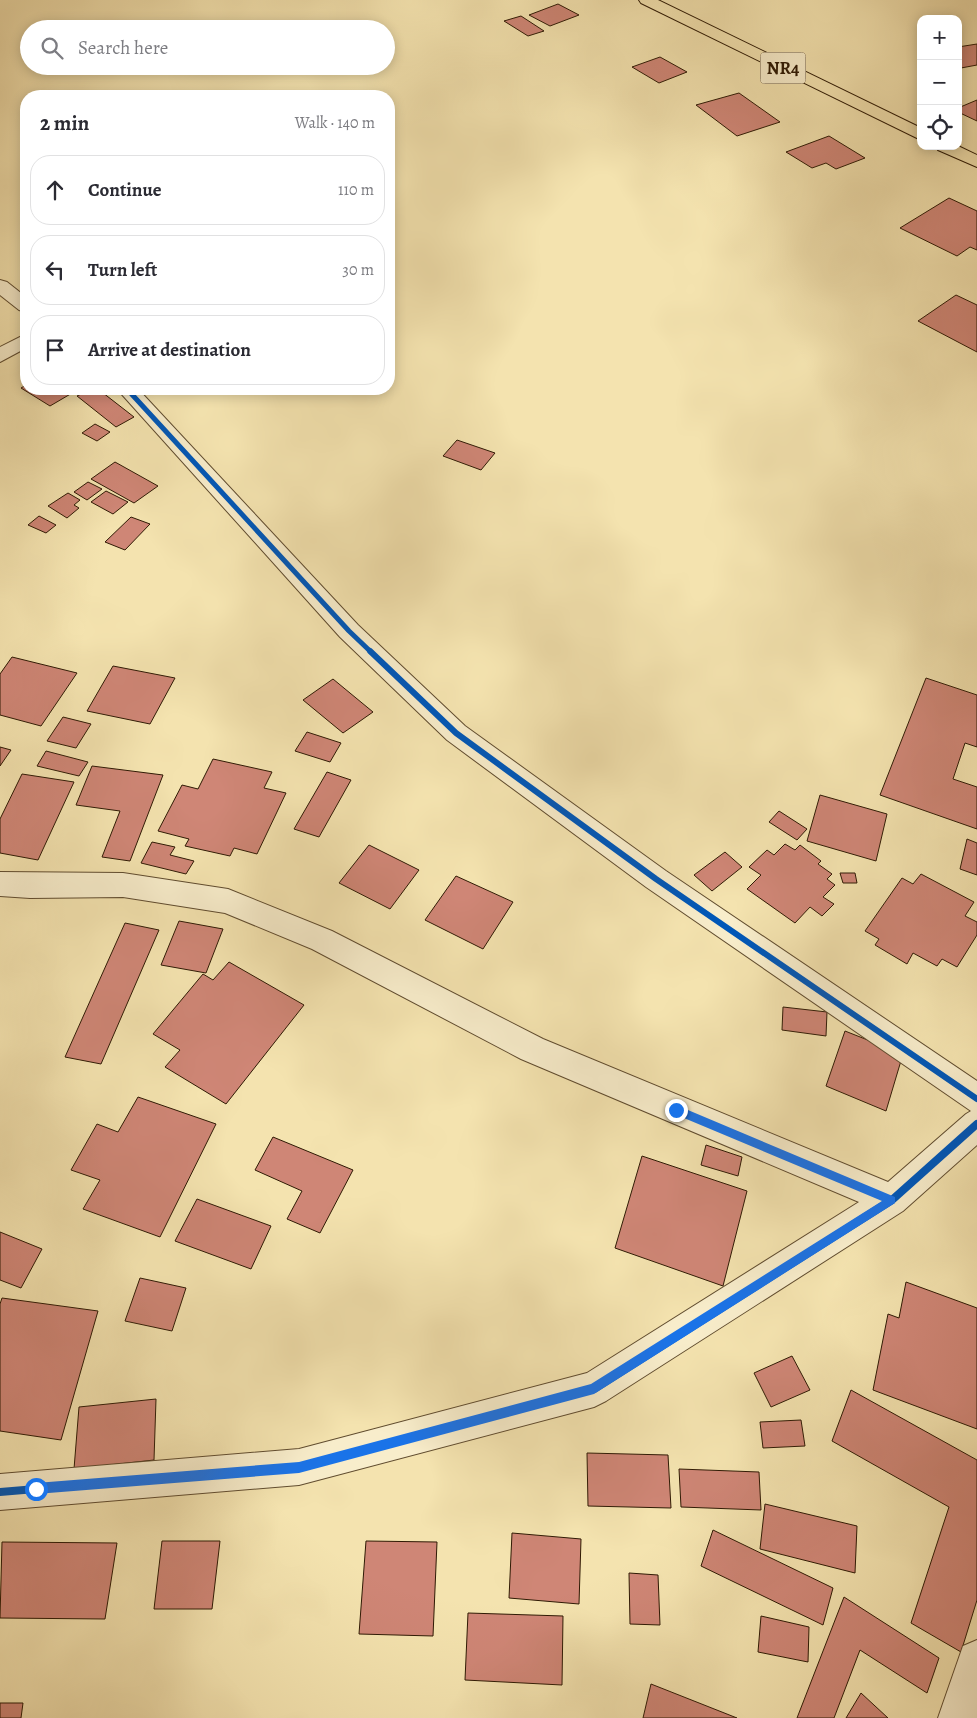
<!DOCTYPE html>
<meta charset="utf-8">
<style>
body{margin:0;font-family:Alegreya,serif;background:#f2f2f3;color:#2b2b33}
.controls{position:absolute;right:15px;top:15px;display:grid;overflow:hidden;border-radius:10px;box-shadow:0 2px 12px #0003}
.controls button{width:45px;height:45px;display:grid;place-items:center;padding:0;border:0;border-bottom:1px solid #e1e1e2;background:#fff;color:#2b2b33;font:25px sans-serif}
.stop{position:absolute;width:15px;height:15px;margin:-11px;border:4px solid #1a73e8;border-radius:50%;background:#fff}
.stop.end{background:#1a73e8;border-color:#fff;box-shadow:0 1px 5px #0008}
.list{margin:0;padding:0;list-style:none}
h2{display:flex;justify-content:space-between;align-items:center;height:65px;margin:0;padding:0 20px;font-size:21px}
h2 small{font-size:16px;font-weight:400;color:#7c7c81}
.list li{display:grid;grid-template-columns:32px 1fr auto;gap:15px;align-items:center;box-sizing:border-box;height:70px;margin:0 10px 10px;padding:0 10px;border:1px solid #e1e1e2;border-radius:20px}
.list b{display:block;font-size:19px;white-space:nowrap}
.list em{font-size:16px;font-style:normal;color:#7c7c81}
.icon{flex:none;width:28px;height:28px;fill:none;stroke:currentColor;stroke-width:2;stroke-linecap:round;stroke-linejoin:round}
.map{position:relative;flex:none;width:977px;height:1718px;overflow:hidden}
.search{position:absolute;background:#fff;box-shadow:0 2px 12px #0003;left:20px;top:20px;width:375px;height:55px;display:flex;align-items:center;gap:12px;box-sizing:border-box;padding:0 18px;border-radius:28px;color:#7c7c81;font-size:19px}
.panel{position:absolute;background:#fff;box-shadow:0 2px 12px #0003;left:20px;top:90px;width:375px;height:305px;border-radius:20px}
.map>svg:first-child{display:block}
</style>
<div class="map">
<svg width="977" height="1718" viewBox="0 0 977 1718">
<rect width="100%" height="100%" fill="#f4e3af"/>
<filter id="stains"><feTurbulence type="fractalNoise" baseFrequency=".004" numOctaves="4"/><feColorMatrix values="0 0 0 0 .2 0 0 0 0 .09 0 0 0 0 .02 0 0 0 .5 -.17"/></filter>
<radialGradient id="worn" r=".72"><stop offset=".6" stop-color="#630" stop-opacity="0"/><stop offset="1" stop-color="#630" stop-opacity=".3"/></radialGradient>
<g fill="#cf8676" stroke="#2f1a04">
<path d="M 558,4 L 579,15 L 550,26 L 529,15 Z"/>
<path d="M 521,16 L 544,31 L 528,36 L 504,21 Z"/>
<path d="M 977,44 L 977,65 L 961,68 L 958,66 L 958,47 Z"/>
<path d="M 660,57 L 687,72 L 659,83 L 632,67 Z"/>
<path d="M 739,93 L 780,122 L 737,136 L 696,105 Z"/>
<path d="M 977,100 L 977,121 L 958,112 L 958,108 Z"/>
<path d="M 829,136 L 865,158 L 836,169 L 826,163 L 812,168 L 786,152 Z"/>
<path d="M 949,198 L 977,211 L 977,250 L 970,247 L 957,256 L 900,228 Z"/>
<path d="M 956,295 L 977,305 L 977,352 L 918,321 Z"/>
<path d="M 26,385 L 26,389 L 79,389 L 50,406 L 21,388 Z"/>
<path d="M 92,389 L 98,389 L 134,417 L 116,427 L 77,396 Z"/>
<path d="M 95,424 L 110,432 L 97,441 L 82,433 Z"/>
<path d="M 457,440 L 495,453 L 481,470 L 443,456 Z"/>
<path d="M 115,462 L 158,486 L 134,503 L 91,479 Z"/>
<path d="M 88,482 L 102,489 L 87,500 L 74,492 Z"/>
<path d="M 106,491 L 128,502 L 113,514 L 91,502 Z"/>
<path d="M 68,493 L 80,500 L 74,505 L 79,508 L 67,518 L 48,506 Z"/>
<path d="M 39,516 L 56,525 L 46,533 L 28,525 Z"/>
<path d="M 131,517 L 150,524 L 125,550 L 105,542 Z"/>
<path d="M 12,657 L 77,673 L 41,726 L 0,715 L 0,674 Z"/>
<path d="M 113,666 L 175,678 L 150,724 L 87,711 Z"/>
<path d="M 926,678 L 977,695 L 977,747 L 965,743 L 953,779 L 977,787 L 977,829 L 880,795 Z"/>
<path d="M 333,679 L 373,712 L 343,733 L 303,700 Z"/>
<path d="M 63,717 L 91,724 L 76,748 L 47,741 Z"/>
<path d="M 307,732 L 341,743 L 330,762 L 295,751 Z"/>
<path d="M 0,747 L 11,750 L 0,766 Z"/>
<path d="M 46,751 L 88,762 L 79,776 L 37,766 Z"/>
<path d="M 213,759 L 272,772 L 264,788 L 286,793 L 257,854 L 234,848 L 230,856 L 185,846 L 189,839 L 158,831 L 182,785 L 198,789 Z"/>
<path d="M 92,766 L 163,775 L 130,861 L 102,857 L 120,811 L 76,805 Z"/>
<path d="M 327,772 L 351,780 L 319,837 L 294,829 Z"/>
<path d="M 22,774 L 74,782 L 38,860 L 0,853 L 0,819 Z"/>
<path d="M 820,795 L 887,814 L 876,861 L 807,841 Z"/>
<path d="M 779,811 L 807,829 L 797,840 L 769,822 Z"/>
<path d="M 967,839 L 977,843 L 977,875 L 960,869 Z"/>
<path d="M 152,842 L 175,847 L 170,855 L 194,861 L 186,874 L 141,863 Z"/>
<path d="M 785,844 L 795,850 L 800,845 L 821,861 L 818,864 L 832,874 L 827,879 L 835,885 L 823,897 L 834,904 L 822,916 L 810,907 L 795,923 L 747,889 L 761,875 L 749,867 L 767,850 L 774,855 Z"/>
<path d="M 369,845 L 419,870 L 390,909 L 339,883 Z"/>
<path d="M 725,852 L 742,867 L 712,891 L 694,875 Z"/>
<path d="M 840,873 L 855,873 L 857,883 L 843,883 Z"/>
<path d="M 921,874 L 974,902 L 965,916 L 977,922 L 977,935 L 957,967 L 942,959 L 937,966 L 913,953 L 907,964 L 875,945 L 879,939 L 865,931 L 902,878 L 913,884 Z"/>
<path d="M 456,876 L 513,902 L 483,949 L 425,920 Z"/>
<path d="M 179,921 L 223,929 L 206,973 L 161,965 Z"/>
<path d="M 125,923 L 159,930 L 101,1064 L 65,1057 Z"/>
<path d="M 229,962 L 304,1005 L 226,1104 L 165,1067 L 180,1050 L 153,1034 L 203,974 L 213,980 Z"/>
<path d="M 783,1007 L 827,1012 L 826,1036 L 782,1030 Z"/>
<path d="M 845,1031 L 903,1054 L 886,1111 L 826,1086 Z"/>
<path d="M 138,1097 L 216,1124 L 160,1237 L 83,1209 L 100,1180 L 71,1170 L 97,1124 L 118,1132 Z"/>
<path d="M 273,1137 L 353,1170 L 320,1233 L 287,1219 L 302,1191 L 255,1170 Z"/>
<path d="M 706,1145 L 742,1157 L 738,1176 L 701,1165 Z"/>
<path d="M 642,1156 L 747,1191 L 723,1286 L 615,1248 Z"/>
<path d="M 197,1199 L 271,1226 L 251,1269 L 175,1241 Z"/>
<path d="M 0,1232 L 42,1249 L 21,1288 L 0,1280 Z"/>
<path d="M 140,1278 L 186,1288 L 172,1331 L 125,1321 Z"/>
<path d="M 906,1282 L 977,1308 L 977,1429 L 873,1390 L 888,1314 L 899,1318 Z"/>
<path d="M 2,1298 L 98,1311 L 61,1440 L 0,1431 L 0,1304 Z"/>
<path d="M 792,1356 L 810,1390 L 771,1407 L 754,1373 Z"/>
<path d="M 851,1390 L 977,1460 L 977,1600 L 961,1652 L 911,1623 L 949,1507 L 832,1441 Z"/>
<path d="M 156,1399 L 154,1460 L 74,1469 L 79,1407 Z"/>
<path d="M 801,1420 L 805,1446 L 763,1448 L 760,1422 Z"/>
<path d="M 587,1453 L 668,1455 L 671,1508 L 588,1506 Z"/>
<path d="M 679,1469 L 759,1472 L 761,1510 L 681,1507 Z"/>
<path d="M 765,1504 L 857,1526 L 855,1573 L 760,1549 Z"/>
<path d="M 713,1530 L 833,1588 L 823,1625 L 701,1566 Z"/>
<path d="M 512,1533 L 581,1539 L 579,1604 L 509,1598 Z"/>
<path d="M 162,1541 L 220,1541 L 212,1609 L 154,1609 Z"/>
<path d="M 366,1541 L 437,1542 L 433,1636 L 359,1634 Z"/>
<path d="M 2,1542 L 117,1543 L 105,1619 L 0,1618 Z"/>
<path d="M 629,1573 L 658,1575 L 660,1625 L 630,1624 Z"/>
<path d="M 844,1597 L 939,1658 L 927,1693 L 860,1650 L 834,1718 L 797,1718 Z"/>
<path d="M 468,1613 L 563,1616 L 562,1685 L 465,1680 Z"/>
<path d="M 761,1616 L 809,1627 L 808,1662 L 758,1652 Z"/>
<path d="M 651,1684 L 737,1718 L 643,1718 Z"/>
<path d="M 861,1693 L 888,1718 L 846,1718 Z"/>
<path d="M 0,1703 L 23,1703 L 21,1718 L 0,1718 Z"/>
</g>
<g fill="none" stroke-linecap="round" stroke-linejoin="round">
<g stroke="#604c2f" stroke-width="2">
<g id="minor">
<path d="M 0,280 L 7,282 L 26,297 L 26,312 L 19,310 L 0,295 Z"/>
<path d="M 26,334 L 26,348 L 0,362 L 0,347 Z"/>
<path d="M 117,389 L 138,389 L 358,625 L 465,726 L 666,871 L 977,1081 L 977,1145 L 903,1211 L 606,1401 L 594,1407 L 299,1485 L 0,1510 L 0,1474 L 299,1449 L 587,1373 L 859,1202 L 521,1059 L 312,949 L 225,913 L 123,897 L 30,898 L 0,896 L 0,872 L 123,873 L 228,889 L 332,931 L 543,1039 L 888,1182 L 966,1114 L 971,1111 L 646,887 L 447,740 L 340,637 Z"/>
<path d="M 977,1640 L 977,1718 L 938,1718 L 963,1646 Z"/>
</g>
</g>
<g stroke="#2f1a04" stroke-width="2">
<g id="trunk">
<path d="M 639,0 L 658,0 L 921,128 L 921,140 L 641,3 Z"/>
<path d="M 936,146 L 958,146 L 977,155 L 977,167 L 938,150 Z"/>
</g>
</g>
<use href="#minor" fill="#f8edcb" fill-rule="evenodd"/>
<use href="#trunk" fill="#f4e3af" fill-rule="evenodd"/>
<g stroke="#f8edcb" stroke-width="8">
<path id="cycleway-far2" d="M 127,389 L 349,631 L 371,652"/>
</g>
<g stroke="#f8edcb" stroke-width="9">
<path id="cycleway-far1" d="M 370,651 L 456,733 L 656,879 L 977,1099"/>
</g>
<g stroke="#f8edcb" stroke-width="11">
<path id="cycleway" d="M 0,1492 L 299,1467 L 594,1389 L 892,1200 L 977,1124"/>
</g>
<use href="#cycleway-far2" stroke="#0057b8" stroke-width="5"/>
<use href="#cycleway-far1" stroke="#0057b8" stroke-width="6"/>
<use href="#cycleway" stroke="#0057b8" stroke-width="8"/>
</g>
<path fill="#1a73e8" d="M 676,1105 L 895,1197 L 895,1203 L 594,1394 L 299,1473 L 36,1494 L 33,1493 L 31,1489 L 36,1483 L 299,1462 L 591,1384 L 882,1201 L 672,1113 L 672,1106 Z"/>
<g text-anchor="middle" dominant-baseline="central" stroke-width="4" stroke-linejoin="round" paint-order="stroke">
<rect fill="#f8edcb" stroke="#6b5940" stroke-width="1" x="760.5" y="52.5" width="45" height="31" rx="4"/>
<g font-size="18" font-weight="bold" fill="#2f1a04">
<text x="783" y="68">NR4</text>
</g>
</g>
<rect width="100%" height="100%" filter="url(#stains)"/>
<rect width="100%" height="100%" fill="url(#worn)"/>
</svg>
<div class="controls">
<button>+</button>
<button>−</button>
<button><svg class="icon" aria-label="locate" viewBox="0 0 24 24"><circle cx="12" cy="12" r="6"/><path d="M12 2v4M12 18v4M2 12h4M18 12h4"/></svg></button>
</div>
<div class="stop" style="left:36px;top:1489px"></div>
<div class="stop end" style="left:676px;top:1110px"></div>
<div class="search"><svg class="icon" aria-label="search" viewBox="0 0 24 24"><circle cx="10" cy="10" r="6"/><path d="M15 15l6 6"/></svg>Search here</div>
<section class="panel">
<h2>2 min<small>Walk · 140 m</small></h2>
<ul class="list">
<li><svg class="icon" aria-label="ahead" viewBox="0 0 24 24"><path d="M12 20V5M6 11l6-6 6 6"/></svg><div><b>Continue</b></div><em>110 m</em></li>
<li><svg class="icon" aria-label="left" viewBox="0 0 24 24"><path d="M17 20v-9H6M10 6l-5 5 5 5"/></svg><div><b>Turn left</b></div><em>30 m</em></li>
<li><svg class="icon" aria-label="arrive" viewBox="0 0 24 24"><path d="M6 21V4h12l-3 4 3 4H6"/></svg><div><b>Arrive at destination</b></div></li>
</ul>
</section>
</div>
